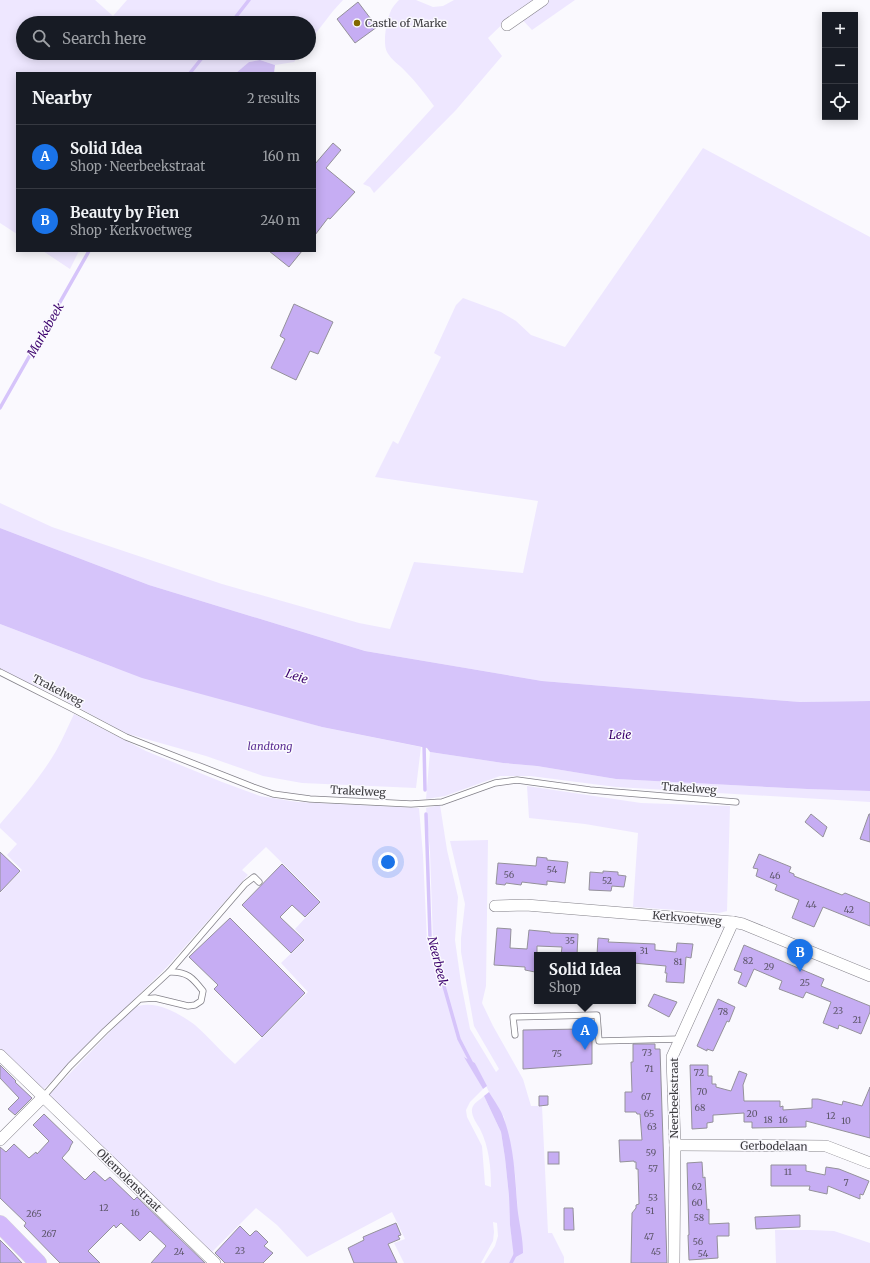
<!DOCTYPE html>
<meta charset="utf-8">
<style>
body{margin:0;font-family:Merriweather,serif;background:#242831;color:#f1f3f6}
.controls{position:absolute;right:12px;top:12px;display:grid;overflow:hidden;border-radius:0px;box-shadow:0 2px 10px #0003}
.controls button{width:36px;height:36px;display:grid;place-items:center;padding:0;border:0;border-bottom:1px solid #363941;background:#171b24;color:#f1f3f6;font:20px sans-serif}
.you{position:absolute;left:388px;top:862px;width:14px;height:14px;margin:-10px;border:3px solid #fff;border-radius:50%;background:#1a73e8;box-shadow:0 0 0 6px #1a73e833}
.badge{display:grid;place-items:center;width:26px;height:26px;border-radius:50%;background:#1a73e8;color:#fff;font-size:13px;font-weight:700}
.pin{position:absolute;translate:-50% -33px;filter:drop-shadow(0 1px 2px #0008)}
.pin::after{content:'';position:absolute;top:21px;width:14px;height:12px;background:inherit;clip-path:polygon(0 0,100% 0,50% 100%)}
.popup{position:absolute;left:534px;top:952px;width:102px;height:52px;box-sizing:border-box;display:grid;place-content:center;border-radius:0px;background:#171b24;filter:drop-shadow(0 1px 3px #0005);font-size:13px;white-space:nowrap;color:#9ea1a6}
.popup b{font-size:15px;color:#f1f3f6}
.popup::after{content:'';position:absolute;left:50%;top:100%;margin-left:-8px;border:8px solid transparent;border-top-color:#171b24}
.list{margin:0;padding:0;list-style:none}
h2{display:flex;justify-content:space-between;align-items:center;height:52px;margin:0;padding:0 16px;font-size:17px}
h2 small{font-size:13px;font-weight:400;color:#9ea1a6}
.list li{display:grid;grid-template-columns:26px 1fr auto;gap:12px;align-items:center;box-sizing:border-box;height:64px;padding:0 16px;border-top:1px solid #363941}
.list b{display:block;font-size:15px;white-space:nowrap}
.list p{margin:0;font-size:13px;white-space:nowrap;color:#9ea1a6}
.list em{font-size:13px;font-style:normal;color:#9ea1a6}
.icon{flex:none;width:22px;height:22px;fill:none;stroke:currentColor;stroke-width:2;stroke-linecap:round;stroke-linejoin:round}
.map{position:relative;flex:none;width:870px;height:1263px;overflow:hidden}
.search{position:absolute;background:#171b24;box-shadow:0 2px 10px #0003;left:16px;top:16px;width:300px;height:44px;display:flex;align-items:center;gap:10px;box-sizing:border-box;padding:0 14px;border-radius:22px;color:#9ea1a6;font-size:15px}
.panel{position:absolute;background:#171b24;box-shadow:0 2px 10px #0003;left:16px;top:72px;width:300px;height:180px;border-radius:0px}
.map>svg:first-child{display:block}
</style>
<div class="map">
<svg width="870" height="1263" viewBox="0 0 870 1263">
<rect width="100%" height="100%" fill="#faf9fe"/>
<g fill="#eee7ff" fill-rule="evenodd">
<path d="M 0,0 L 95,0 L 113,16 L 127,0 L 343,0 L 333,11 L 309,42 L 309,23 L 23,23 L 23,53 L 301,53 L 294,62 L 275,65 L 260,60 L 249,62 L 236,73 L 17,73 L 17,234 L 0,223 Z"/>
<path d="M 399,0 L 416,0 L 433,7 L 443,6 L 454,0 L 575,0 L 532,30 L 515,12 L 488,38 L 502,56 L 456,110 L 374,193 L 370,187 L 363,184 L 434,106 C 425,94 416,82 406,72 C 400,65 391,60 387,52 C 382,43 387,15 393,7 C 395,4 397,2 399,0 Z"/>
<path d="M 703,148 L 870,237 L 870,701 L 800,702 L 542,681 L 365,651 L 149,585 L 0,528 L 0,503 L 52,527 L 222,584 L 359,623 L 390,629 L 414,562 L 523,573 L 538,501 L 375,477 L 393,441 L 398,444 L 441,357 L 434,353 L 456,305 L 463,298 L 501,312 L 516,321 L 531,335 L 565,347 Z"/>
<path d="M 43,251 L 79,251 L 70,269 Z"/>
<path d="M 0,624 L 113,667 L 322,727 L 421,747 L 416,788 L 302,783 L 263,776 L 206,756 L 125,733 L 52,693 L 0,671 Z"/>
<path d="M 74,714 L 146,751 L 222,782 L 260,796 L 297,802 L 419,808 L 423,855 L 427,940 L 433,941 L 430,852 L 426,808 L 440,805 L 447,850 L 458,897 L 455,940 L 461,983 L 470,1029 L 496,1072 L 499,1069 L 474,1026 L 461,952 L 461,938 L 465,904 L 450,841 L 488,840 L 486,986 L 482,1003 L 493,1026 L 523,1079 L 531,1106 L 542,1106 L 548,1233 L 552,1233 L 564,1257 L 564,1263 L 484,1263 L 495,1246 L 498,1236 L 497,1223 L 493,1222 L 494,1232 L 493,1241 L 481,1263 L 404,1263 L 394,1243 L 405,1239 L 392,1212 L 307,1257 L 277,1225 L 256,1208 L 211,1253 L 47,1097 L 133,1008 C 153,998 179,1013 195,1025 C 209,1037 221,1052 235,1064 L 308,992 L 281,963 L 305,940 L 295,929 L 321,901 L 266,847 L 242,870 L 248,875 L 167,967 L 115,1018 L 43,1090 L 0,1049 L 0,893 L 22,870 L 7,855 L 17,844 L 0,828 L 0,824 C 20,801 41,777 56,751 C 63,739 68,726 74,714 ZM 465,1057 L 475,1063 L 492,1098 L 504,1117 L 515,1173 L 518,1214 L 515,1258 L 510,1225 L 509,1196 L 505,1158 L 501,1132 L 484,1096 C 480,1100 473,1103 472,1109 C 471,1116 477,1124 480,1129 C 489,1147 491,1167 491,1187 L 485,1185 L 482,1146 L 467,1117 L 466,1110 L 470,1102 L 483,1089 Z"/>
<path d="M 430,752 L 503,763 L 537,766 L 616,779 L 807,789 L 870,791 L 870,802 L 616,787 L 530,776 L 500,776 L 445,796 L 426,799 Z"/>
<path d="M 527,786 L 641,803 L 730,806 L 727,911 L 719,913 L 633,907 L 638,833 L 585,824 L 529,818 Z"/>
<path d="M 775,1230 L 810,1230 L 834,1231 L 870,1243 L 870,1263 L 776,1263 Z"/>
</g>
<g fill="#d6c4fa">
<path d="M 260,60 L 275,65 L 274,73 L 236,73 L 249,62 Z"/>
<path d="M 0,528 L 149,585 L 365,651 L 542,681 L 800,702 L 870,701 L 870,791 L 807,789 L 616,779 L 537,766 L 503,763 L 430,752 L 427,748 L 322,727 L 142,678 L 0,624 Z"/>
<path d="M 464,1057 L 475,1063 L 487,1086 L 483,1089 Z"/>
<path d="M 489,1092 C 494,1101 501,1109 504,1119 C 515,1149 515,1182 518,1213 C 520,1227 523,1239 523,1253 L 514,1258 L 510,1225 L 509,1196 L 505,1158 L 501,1132 L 484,1096 Z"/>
</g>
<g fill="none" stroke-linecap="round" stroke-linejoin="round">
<g stroke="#d6c4fa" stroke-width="3.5">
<path d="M 231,23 L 249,0"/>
<path d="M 190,73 L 206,53"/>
<path d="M 0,408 L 89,251"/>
<path d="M 424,743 L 425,790"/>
<path d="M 426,814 L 430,937 L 459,1039 L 472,1064"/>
<path d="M 511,1263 L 516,1253"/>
</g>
</g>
<g fill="#c6adf3" stroke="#94919a">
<path d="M 358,2 L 377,27 L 355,43 L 337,19 Z"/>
<path d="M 333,143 L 341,150 L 326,168 L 355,192 L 330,219 L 328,218 L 315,235 L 315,164 Z"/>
<path d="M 269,251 L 302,251 L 289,267 Z"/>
<path d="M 294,304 L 333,322 L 318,354 L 310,351 L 296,380 L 271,368 L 285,339 L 280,336 Z"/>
<path d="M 811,814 L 827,827 L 823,837 L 805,822 Z"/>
<path d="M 869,814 L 870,814 L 870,842 L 860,839 Z"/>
<path d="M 0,852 L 20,871 L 0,892 Z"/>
<path d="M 759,854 L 791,867 L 789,872 L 794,874 L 794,876 L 842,895 L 845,893 L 870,903 L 870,926 L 823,907 L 814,927 L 792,918 L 799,900 L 775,890 L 777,885 L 756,876 L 758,869 L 753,868 Z"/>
<path d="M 537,857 L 547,858 L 547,860 L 568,862 L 565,883 L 547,881 L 547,885 L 522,882 L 521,885 L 506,883 L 505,885 L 496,884 L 498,863 L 536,866 Z"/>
<path d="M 282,864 L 320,902 L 305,917 L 292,905 L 280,917 L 304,940 L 291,953 L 242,905 Z"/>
<path d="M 603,871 L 618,872 L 618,875 L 626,876 L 624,887 L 612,886 L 611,891 L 589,890 L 590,872 L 603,873 Z"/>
<path d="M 230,918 L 305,993 L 262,1037 L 214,989 L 218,985 L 189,957 Z"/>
<path d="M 497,928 L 511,929 L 510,948 L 527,949 L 529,930 L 550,932 L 550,933 L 578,934 L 577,955 L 561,955 L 562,947 L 537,946 L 537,969 L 536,969 L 535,972 L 525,970 L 525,967 L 494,965 Z"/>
<path d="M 598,938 L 609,939 L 608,942 L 655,944 L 655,950 L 676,952 L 677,943 L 693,944 L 691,958 L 686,957 L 684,983 L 666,982 L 667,973 L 665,973 L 666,966 L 633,963 L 633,955 L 597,955 Z"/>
<path d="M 744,945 L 824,979 L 821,986 L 870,1006 L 870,1012 L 861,1034 L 839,1025 L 838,1029 L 823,1023 L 831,1002 L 806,992 L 803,998 L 779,989 L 782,981 L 754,969 L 746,987 L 738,983 L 742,973 L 734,970 Z"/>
<path d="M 654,994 L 677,1002 L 669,1017 L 648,1006 Z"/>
<path d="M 718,999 L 735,1007 L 729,1022 L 727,1021 L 713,1051 L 707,1049 L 707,1051 L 697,1046 Z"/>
<path d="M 581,1029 L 581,1032 L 589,1032 L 592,1035 L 592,1064 L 523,1069 L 523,1030 Z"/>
<path d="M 633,1044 L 655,1044 L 655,1049 L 660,1049 L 667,1263 L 631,1263 L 632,1213 L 636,1208 L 636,1205 L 639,1204 L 638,1169 L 636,1169 L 636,1162 L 634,1162 L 634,1161 L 620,1162 L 619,1140 L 642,1140 L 640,1114 L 637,1114 L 636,1112 L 625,1112 L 625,1092 L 632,1092 L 631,1062 L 633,1062 Z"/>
<path d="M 0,1065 L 16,1081 L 15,1082 L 32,1098 L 15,1115 L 8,1109 L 19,1098 L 0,1078 Z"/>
<path d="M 690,1065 L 708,1065 L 708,1076 L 712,1076 L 712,1084 L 716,1084 L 716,1087 L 731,1091 L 739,1071 L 747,1074 L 743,1085 L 744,1101 L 780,1101 L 780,1107 L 783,1106 L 783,1110 L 812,1108 L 812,1099 L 818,1099 L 842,1105 L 843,1101 L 862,1106 L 870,1087 L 870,1138 L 806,1121 L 806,1127 L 752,1128 L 752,1122 L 744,1122 L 744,1113 L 714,1115 L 713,1115 L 713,1122 L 707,1123 L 707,1128 L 692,1129 Z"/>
<path d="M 539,1096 L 548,1096 L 548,1105 L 539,1106 Z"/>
<path d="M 44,1114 L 73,1142 L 71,1145 L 69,1150 L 62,1158 L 85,1180 L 94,1171 L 105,1181 L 110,1177 L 134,1200 L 137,1197 L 205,1263 L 151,1263 L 166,1246 L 150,1231 L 140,1241 L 121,1223 L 116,1228 L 114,1225 L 88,1251 L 100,1263 L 60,1263 L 24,1226 L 26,1223 L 0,1198 L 0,1147 L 6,1152 L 14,1144 L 29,1158 L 36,1152 L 37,1154 L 49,1141 L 33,1125 Z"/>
<rect x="548" y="1152" width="11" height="12"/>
<path d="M 702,1162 L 703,1178 L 705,1177 L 707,1210 L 709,1209 L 709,1224 L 729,1223 L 729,1236 L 717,1236 L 718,1258 L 689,1260 L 688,1235 L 689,1235 L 687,1163 Z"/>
<path d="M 771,1165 L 806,1165 L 806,1171 L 825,1175 L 826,1167 L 839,1169 L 869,1181 L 863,1195 L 860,1194 L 860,1199 L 828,1186 L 827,1194 L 809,1190 L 810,1186 L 771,1186 Z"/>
<path d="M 564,1208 L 573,1208 L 574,1230 L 564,1230 Z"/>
<path d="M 800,1215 L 800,1227 L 756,1229 L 755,1217 Z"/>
<path d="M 396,1223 L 401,1235 L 398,1236 L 400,1239 L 388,1244 L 397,1263 L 354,1263 L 348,1248 L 364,1240 L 363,1237 Z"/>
<path d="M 240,1226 L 250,1236 L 255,1231 L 257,1231 L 268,1242 L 264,1246 L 273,1253 L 263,1263 L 225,1263 L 215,1253 Z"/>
<path d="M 0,1240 L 10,1250 L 22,1263 L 0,1263 Z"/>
</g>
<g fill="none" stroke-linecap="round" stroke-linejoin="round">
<g stroke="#838189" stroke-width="7">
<g id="service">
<path d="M 0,672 L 73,709 L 126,737 L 253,787 L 273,794 L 310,799 L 411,804 L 442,802 L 495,783 L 517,780 L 590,790 L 736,802"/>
<path d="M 169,972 L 245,884 L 254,877 L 259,882"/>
<path d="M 515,1035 L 513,1017 L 597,1015 L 599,1041 L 680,1039"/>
<path d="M 43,1097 L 70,1066 L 105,1031 L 169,972 C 187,971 193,978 203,991 L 201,1001 L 195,1005 L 188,1006 L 155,998 L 141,999"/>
</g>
</g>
<g stroke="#838189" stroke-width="12">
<g id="minor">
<path d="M 507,25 L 543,0"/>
<path d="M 495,906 L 526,905 L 733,922 L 743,924 L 870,976"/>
<path d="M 0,1055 L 215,1263"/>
<path d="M 0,1140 L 43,1097"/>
<path d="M 675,1145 L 826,1146 L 870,1163"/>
<path d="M 674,1263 L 675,1145 L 672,1057 L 733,922"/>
</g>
</g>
<g stroke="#d8d8d8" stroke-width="18">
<path id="primary" d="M 0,1224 L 38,1263"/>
</g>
<use href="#service" stroke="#fff" stroke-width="5.5"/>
<use href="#minor" stroke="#fff" stroke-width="11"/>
<use href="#primary" stroke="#d3b9fb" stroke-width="17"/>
</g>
<circle fill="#836800" stroke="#faf9fe" stroke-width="1.5" cx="357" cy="23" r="4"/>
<g text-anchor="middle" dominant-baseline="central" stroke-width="3" stroke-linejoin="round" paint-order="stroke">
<g font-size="9" fill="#5e576b">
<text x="552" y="869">54</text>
<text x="509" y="874">56</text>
<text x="775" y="875">46</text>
<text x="607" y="880">52</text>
<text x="811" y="904">44</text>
<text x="849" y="909">42</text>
<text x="570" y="940">35</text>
<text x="644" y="950">31</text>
<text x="748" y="960">82</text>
<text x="678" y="961">81</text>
<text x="769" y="966">29</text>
<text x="805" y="982">25</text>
<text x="838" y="1010">23</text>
<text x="723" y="1011">78</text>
<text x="857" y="1019">21</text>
<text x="647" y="1052">73</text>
<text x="557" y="1053">75</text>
<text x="649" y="1068">71</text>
<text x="699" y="1072">72</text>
<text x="702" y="1091">70</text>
<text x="646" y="1096">67</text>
<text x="700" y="1107">68</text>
<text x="649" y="1113">65</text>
<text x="752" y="1113">20</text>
<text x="831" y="1115">12</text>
<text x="768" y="1119">18</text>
<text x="783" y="1119">16</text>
<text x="846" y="1120">10</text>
<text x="652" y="1126">63</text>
<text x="651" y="1152">59</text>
<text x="653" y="1168">57</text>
<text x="788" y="1171">11</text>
<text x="846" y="1182">7</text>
<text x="697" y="1186">62</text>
<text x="653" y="1197">53</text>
<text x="697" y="1202">60</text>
<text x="104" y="1207">12</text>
<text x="650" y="1210">51</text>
<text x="135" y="1212">16</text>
<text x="34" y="1213">265</text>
<text x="699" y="1217">58</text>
<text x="49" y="1233">267</text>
<text x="649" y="1236">47</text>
<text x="698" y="1241">56</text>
<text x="240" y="1250">23</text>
<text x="179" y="1251">24</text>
<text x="656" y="1251">45</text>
<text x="703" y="1253">54</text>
</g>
<g font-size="11" fill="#3b3a3e" stroke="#faf9fe" text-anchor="start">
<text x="365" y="23">Castle of Marke</text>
</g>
<g font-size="11" fill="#3b3a3e" stroke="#faf9fe">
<text transform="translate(58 690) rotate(27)">Trakelweg</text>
<text transform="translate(689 788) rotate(4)">Trakelweg</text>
<text transform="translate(358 791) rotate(3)">Trakelweg</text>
<text transform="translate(687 918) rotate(5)">Kerkvoetweg</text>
<text transform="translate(674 1098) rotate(-90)">Neerbeekstraat</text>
<text transform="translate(774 1146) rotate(1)">Gerbodelaan</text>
<text transform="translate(129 1180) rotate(44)">Oliemolenstraat</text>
</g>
<g font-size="11" font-style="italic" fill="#5f3296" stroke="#faf9fe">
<text x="270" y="746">landtong</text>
</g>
<g font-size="12" font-style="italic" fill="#3b006c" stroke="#faf9fe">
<text transform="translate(45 330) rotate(-60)">Markebeek</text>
<text transform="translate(297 676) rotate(18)">Leie</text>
<text x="620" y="734">Leie</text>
<text transform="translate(438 961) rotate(76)">Neerbeek</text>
</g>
</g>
</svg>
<div class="controls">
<button>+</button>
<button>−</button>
<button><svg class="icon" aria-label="locate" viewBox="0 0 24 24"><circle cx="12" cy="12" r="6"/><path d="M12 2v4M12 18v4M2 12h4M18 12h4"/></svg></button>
</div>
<div class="you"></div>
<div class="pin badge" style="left:585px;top:1050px">A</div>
<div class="popup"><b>Solid Idea</b>Shop</div>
<div class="pin badge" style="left:800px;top:972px">B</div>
<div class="search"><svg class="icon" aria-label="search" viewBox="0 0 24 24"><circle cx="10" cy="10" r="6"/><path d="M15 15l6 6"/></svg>Search here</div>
<section class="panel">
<h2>Nearby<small>2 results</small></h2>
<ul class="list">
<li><span class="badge">A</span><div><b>Solid Idea</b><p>Shop · Neerbeekstraat</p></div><em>160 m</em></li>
<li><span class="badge">B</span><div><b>Beauty by Fien</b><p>Shop · Kerkvoetweg</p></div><em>240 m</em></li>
</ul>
</section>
</div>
